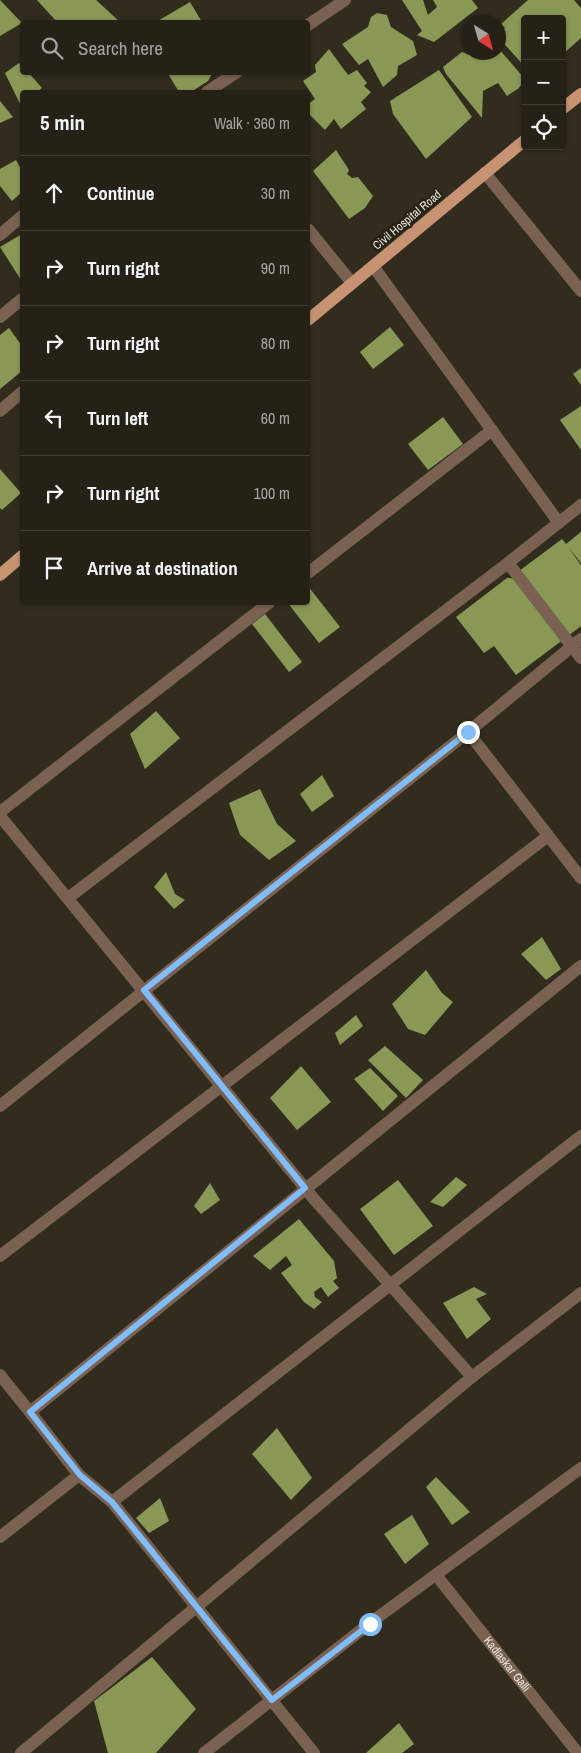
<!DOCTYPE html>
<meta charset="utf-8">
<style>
body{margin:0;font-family:"Archivo Narrow",sans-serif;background:#322e24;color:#f1f3f6}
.controls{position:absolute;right:15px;top:15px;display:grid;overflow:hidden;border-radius:5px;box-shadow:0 1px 4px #0004}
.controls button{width:45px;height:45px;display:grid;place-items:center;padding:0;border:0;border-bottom:1px solid #423e36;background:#262117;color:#f1f3f6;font:25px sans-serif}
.compass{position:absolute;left:461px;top:15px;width:45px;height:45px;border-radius:50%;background:#262117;box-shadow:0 1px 4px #0004;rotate:143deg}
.stop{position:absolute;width:15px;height:15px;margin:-11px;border:4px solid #81bdfa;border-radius:50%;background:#fff}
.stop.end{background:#81bdfa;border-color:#fff;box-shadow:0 1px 5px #0008}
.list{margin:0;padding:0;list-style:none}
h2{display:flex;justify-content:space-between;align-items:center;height:65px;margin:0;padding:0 20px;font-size:21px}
h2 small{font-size:16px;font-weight:400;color:#a4a3a1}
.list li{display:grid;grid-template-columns:32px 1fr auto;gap:15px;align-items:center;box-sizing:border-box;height:75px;padding:0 20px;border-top:1px solid #423e36}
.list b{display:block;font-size:19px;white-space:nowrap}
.list em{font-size:16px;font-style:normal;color:#a4a3a1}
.icon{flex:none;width:28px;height:28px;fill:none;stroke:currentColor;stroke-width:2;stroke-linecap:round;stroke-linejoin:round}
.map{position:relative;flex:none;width:581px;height:1753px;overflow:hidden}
.search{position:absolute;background:#262117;box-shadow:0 1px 4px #0004;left:20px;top:20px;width:290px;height:55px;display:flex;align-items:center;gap:12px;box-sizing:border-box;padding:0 18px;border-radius:5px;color:#a4a3a1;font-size:19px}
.panel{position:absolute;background:#262117;box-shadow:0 1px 4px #0004;left:20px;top:90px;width:290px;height:515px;border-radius:5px}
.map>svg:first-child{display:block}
</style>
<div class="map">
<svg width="581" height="1753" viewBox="0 0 581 1753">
<rect width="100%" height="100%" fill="#322c1f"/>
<g fill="#8a9856">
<path d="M 0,0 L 22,23 L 0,36 Z"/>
<path d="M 37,0 L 96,0 L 120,22 L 57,22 Z"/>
<path d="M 402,0 L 423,0 L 428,15 L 437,7 L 433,0 L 472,0 L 478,8 L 434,42 L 417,35 L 422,31 Z"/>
<path d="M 528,0 L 574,0 L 581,8 L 581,38 L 562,55 L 562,19 L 525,19 L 525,67 L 498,37 L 498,34 L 505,28 L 501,24 Z"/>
<path d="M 190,2 L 202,22 L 156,22 Z"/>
<path d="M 377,13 L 387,15 L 391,27 L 413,41 L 417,55 L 398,66 L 397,75 L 383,87 L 368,59 L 359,65 L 342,44 L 368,27 L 371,17 Z"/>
<path d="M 498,48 L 525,79 L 519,88 L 507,96 L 498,83 L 483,91 L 482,118 L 446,74 L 443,67 L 462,52 L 469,55 L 472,52 L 498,52 Z"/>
<path d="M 329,49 L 348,75 L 357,70 L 367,83 L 364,86 L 371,92 L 361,102 L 366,109 L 341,129 L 334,119 L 325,130 L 309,114 L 308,104 L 315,99 L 303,81 L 316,72 L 315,65 Z"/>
<path d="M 19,63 L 22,67 L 22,72 L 28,72 L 42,88 L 37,92 L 22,92 L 22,108 L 5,73 Z"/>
<path d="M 439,70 L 472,117 L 426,159 L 393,114 L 390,101 Z"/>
<path d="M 167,72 L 213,72 L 208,81 L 191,92 L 179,92 Z"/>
<path d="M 0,101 L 13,117 L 0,123 Z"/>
<path d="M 336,150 L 349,170 L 347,174 L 352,178 L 358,177 L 373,196 L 365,208 L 349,219 L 313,171 Z"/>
<path d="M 16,160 L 22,171 L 22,192 L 12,201 L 0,186 L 0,169 Z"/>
<path d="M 22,234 L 22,279 L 21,280 L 0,247 Z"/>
<path d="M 390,327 L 404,345 L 373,369 L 360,352 Z"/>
<path d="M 9,328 L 22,346 L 22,371 L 0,389 L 0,335 Z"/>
<path d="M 581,368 L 581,385 L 573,374 Z"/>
<path d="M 581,406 L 581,450 L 560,420 Z"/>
<path d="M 443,417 L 463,444 L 428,470 L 408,444 Z"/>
<path d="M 0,469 L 21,493 L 2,510 L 0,508 Z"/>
<path d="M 581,532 L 581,563 L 568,547 L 581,565 L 581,626 L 568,636 L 519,571 L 562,539 L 566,544 Z"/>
<path d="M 507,578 L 519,579 L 564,639 L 516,675 L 494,646 L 484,653 L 456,617 Z"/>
<path d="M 308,586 L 340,627 L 319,643 L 287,602 L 308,602 Z"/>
<path d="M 265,614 L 302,662 L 289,672 L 252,624 Z"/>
<path d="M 156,711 L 180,738 L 145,769 L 130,734 Z"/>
<path d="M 322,775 L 334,796 L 312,812 L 300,794 Z"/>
<path d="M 260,789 L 277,824 L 296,841 L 269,860 L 240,835 L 229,803 Z"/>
<path d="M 166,872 L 175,894 L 185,900 L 174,909 L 154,887 Z"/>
<path d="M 542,937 L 561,969 L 546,980 L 521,954 Z"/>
<path d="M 426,970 L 442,993 L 453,1002 L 425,1035 L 408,1029 L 392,1004 Z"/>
<path d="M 356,1015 L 363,1026 L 340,1045 L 335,1033 Z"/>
<path d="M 385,1046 L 423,1080 L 406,1098 L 368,1060 Z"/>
<path d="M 301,1066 L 331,1102 L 297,1130 L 270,1098 Z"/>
<path d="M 370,1068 L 398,1096 L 383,1111 L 354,1079 Z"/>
<path d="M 456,1177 L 467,1185 L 443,1207 L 430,1202 Z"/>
<path d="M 398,1180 L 433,1226 L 394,1255 L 360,1209 Z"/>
<path d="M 210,1183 L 220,1200 L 201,1214 L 194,1206 Z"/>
<path d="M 299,1219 L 334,1261 L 337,1278 L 333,1281 L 339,1288 L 328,1297 L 321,1287 L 314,1292 L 315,1297 L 322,1302 L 314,1309 L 304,1302 L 281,1273 L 292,1265 L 286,1256 L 270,1270 L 253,1256 Z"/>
<path d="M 474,1287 L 487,1294 L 476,1299 L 491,1319 L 467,1339 L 443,1303 Z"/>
<path d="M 277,1428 L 312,1478 L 291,1500 L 252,1454 Z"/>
<path d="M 436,1477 L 470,1512 L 452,1525 L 426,1487 Z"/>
<path d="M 160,1498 L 169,1521 L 149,1533 L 136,1518 Z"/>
<path d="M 412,1515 L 429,1544 L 405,1564 L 384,1534 Z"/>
<path d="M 152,1657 L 196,1709 L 156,1753 L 108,1753 L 94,1701 Z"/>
<path d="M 399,1723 L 414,1744 L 402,1753 L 366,1753 Z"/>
</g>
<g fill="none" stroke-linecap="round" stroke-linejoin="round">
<g stroke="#7a6151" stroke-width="12">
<path d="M 308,25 L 345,0"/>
<path d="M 207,92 L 237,72"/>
<path d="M 485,173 L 581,291"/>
<path d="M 308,229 L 352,283"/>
<path d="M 0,235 L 22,216"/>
<path d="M 373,266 L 559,523"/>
<path d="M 0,317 L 22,299"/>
<path d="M 0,411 L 22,392"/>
<path d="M 508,563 L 581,658"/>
<path d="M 308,573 L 492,430"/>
<path d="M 468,732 L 581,878"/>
<path d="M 0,812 L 270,602"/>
<path d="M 0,816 L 314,1199 L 472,1377"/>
<path d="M 68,898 L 508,563 L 581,505"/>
<path d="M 0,1106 L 468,732 L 581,639"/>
<path d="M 0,1256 L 548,836"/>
<path d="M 0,1375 L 30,1412 L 581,966"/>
<path d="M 30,1412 L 79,1475"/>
<path d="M 112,1502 L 314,1753"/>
<path d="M 0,1537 L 79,1475 L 112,1502 L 581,1136"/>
<path id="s1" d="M 436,1575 L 578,1753"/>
<path d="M 21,1753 L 472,1377 L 581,1293"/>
<path d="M 204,1753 L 370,1623 L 581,1468"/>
</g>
<g stroke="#c79372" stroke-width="12">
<path d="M 562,109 L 581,94"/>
<path d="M 308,320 L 525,140"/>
<path d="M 0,575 L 22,556"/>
</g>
</g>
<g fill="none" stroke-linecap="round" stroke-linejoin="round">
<path stroke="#81bdfa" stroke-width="6" d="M 370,1624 L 272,1700 L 112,1502 L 80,1475 L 30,1412 L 305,1188 L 144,990 L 468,732"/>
</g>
<g text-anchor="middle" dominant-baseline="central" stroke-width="5" stroke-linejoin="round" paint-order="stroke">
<g font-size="12" fill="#ece8e0" stroke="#282215">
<text transform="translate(407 220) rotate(-40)">Civil Hospital Road</text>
<text stroke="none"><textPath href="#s1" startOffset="114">Kadlaskar Galli</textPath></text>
</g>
</g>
</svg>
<div class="controls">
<button>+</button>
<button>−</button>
<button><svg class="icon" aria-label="locate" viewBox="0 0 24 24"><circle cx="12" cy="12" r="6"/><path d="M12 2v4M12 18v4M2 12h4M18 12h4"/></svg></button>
</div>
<svg class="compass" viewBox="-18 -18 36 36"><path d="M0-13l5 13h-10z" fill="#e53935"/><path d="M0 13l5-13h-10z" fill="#a4a3a1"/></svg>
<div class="stop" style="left:370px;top:1624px"></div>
<div class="stop end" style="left:468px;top:732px"></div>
<div class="search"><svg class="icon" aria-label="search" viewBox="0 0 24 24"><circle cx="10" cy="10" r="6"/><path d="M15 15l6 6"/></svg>Search here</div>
<section class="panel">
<h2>5 min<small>Walk · 360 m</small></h2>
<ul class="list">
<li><svg class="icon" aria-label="ahead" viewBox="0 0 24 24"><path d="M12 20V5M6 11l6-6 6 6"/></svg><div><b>Continue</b></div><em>30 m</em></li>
<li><svg class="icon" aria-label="right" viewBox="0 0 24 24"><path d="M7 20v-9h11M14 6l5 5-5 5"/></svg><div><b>Turn right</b></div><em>90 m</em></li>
<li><svg class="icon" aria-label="right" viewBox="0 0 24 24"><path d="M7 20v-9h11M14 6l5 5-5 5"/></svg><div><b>Turn right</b></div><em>80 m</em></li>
<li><svg class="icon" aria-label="left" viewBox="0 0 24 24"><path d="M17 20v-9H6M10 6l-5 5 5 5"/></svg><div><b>Turn left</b></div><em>60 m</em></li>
<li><svg class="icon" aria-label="right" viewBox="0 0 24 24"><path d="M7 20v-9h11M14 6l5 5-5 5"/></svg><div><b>Turn right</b></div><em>100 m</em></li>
<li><svg class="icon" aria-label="arrive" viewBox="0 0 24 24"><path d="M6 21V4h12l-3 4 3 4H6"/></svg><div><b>Arrive at destination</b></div></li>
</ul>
</section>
</div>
